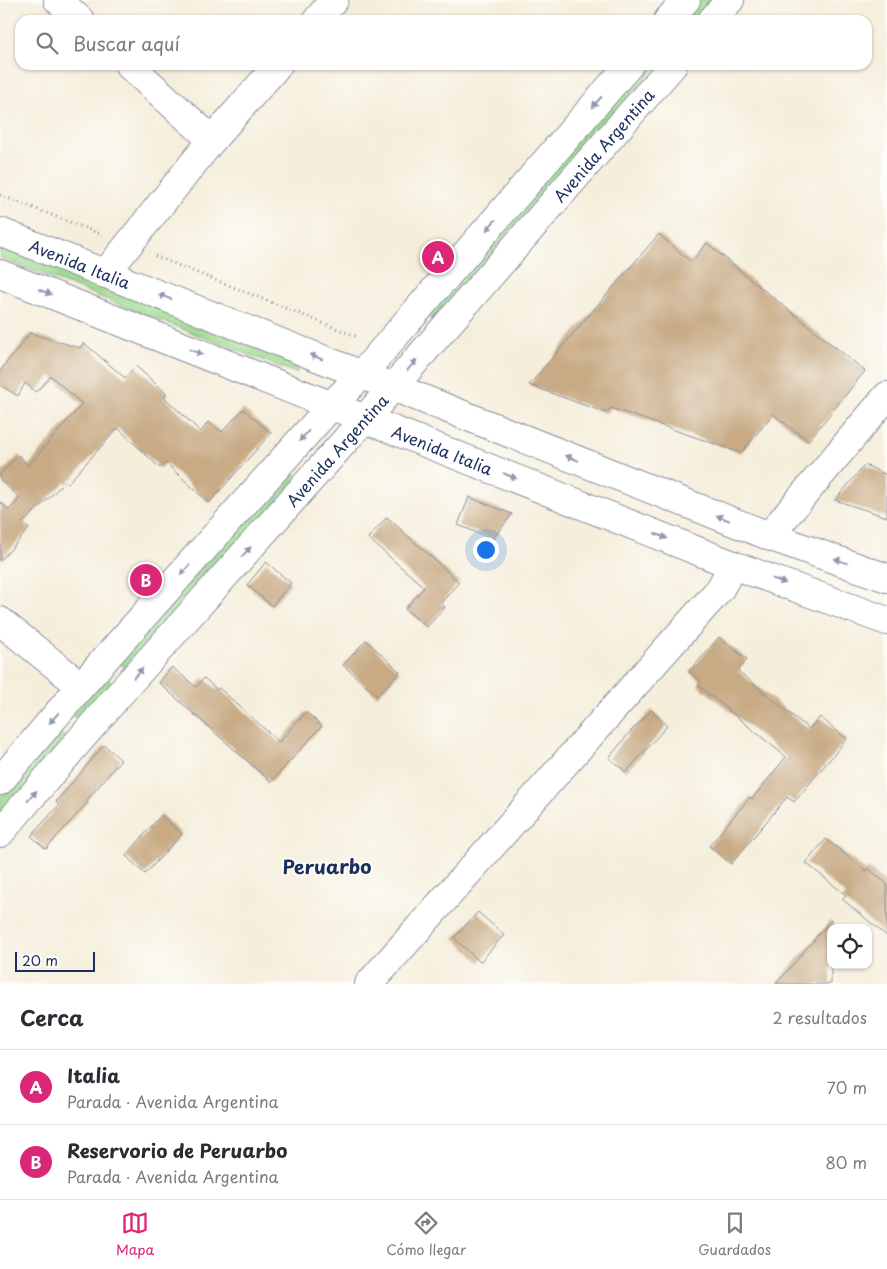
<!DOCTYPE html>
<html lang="es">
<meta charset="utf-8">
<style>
body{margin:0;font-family:"Playpen Sans",sans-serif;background:#f7f7f7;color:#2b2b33}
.controls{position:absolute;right:15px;bottom:15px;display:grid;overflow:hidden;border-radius:10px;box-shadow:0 1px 4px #0004}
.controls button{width:45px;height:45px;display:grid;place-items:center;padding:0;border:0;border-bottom:1px solid #e1e1e2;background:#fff;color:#2b2b33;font:25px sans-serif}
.scale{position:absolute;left:15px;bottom:12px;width:80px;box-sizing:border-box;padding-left:5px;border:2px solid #1b2f5e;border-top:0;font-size:14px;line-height:18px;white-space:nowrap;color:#1b2f5e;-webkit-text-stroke:4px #fdfcf7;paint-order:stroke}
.you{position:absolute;left:485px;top:549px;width:18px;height:18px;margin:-12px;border:4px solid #fff;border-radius:50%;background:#1a73e8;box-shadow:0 0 0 8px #1a73e833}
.badge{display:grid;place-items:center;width:32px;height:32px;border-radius:50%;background:#db2777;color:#fff;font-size:16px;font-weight:700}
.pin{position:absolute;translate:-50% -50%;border:2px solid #fff;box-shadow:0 1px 5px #0006}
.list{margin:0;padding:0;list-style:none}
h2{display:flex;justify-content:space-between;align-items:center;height:65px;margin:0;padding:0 20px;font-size:21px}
h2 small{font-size:16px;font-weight:400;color:#7c7c81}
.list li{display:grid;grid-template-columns:32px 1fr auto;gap:15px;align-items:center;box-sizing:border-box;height:75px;padding:0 20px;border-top:1px solid #e1e1e2}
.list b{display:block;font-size:19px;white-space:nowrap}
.list p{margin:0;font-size:16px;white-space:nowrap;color:#7c7c81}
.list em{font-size:16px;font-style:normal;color:#7c7c81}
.icon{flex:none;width:28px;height:28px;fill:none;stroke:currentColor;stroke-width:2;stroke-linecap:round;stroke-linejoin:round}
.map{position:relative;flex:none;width:887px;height:984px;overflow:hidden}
.search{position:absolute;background:#fff;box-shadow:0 1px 4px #0004;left:15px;right:15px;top:15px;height:55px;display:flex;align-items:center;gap:12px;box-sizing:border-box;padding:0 18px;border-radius:15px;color:#7c7c81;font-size:19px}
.sheet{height:215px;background:#fff}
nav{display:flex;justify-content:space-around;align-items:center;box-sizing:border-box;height:70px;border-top:1px solid #e1e1e2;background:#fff;font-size:14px;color:#7c7c81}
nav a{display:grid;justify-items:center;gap:2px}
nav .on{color:#db2777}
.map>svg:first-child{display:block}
</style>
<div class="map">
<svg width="887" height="984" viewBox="0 0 887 984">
<rect width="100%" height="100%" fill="#fdfcf7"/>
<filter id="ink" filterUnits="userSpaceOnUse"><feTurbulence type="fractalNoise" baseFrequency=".02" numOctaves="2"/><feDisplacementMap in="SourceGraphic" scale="10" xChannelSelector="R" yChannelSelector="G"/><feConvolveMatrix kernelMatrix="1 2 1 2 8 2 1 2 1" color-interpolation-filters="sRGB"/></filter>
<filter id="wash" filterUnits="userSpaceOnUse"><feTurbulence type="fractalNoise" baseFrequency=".0096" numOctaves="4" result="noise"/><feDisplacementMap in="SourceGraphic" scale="20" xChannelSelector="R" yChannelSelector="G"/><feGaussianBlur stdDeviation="1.12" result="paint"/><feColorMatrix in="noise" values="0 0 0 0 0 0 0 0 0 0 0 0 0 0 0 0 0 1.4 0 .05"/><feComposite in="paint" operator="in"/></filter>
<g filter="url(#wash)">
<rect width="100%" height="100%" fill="#f5eedb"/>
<g fill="#9eda8e" stroke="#5c8476">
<path d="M 699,0 L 715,0 L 697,20 L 681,20 Z"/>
<path d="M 642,65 L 658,65 L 435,322 L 424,314 Z"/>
<path d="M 0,247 L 300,363 L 296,373 L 0,258 Z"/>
<path d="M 287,471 L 299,476 L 127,669 L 118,661 Z"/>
<path d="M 105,677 L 114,684 L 81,722 L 72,714 Z"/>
<path d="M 57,731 L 66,738 L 0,815 L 0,797 Z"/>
</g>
<g id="blocks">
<g fill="#c8aa85">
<path d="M 659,234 L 691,262 L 707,243 L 745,275 L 865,371 L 808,441 L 773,414 L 741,453 L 611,408 L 606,413 L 529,385 Z"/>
<path d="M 30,333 L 80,348 L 84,343 L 125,378 L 136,366 L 167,394 L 164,397 L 201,432 L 208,422 L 222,432 L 243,409 L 271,433 L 209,503 L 166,463 L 160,468 L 118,428 L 67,484 L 65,482 L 23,523 L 29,529 L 0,561 L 0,502 L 9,510 L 20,498 L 0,480 L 0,474 L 19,455 L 28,466 L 82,404 L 51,376 L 36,392 L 25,383 L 18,396 L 0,385 L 0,371 Z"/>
<path d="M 865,465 L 887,475 L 887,517 L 835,500 Z"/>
<path d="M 469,497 L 512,514 L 493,539 L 458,525 Z"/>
<path d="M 387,517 L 459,582 L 441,603 L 445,607 L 427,627 L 405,609 L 424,587 L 368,538 Z"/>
<path d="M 266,562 L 291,583 L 272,606 L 247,585 Z"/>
<path d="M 719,637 L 747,659 L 738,671 L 809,729 L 820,717 L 847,739 L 794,802 L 787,797 L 731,864 L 709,846 L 750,797 L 752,799 L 786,757 L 698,685 L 701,681 L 689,672 Z"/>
<path d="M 366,640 L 400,672 L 377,696 L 343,665 Z"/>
<path d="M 172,667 L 196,687 L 204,678 L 217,690 L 219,688 L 279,742 L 306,712 L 322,726 L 271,782 L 159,683 Z"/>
<path d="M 652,710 L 667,726 L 626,772 L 609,758 L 630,732 Z"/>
<path d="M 104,745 L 121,760 L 87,800 L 88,802 L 46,849 L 31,836 L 59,805 L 56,802 Z"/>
<path d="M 161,815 L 182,834 L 145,874 L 126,856 Z"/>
<path d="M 826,839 L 866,871 L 868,868 L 887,884 L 887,936 L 842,899 L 846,895 L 806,863 Z"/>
<path d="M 478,912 L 504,935 L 480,962 L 454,938 Z"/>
<path d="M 831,920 L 831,984 L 776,984 Z"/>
</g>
</g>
</g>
<g filter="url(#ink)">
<use href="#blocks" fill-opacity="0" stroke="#888e9c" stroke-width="1"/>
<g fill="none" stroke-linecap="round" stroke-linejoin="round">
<g stroke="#888e9c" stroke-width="30">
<g id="street">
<path d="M 58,0 L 80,20"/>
<path d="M 317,20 L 334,0"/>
<path d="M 129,65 L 212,140"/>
<path d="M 105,274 L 212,140 L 278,65"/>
<path d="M 769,536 L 887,396"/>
<path d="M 0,621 L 81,686"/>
<path d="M 369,984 L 720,589 L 733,565"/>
</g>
</g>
<g stroke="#888e9c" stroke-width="30">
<g id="secondary">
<path d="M 668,20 L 686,0"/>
<path d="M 712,20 L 730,0"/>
<path d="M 0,781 L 81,686 L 331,406 L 362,374 L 629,65"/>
<path id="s1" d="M 0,833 L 129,683 L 393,387 L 673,65"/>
</g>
</g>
<g stroke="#888e9c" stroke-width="30">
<g id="primary">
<path id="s2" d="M 0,232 L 393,387 L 769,536 L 887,578"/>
<path id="s3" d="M 0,274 L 733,565 L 887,621"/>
</g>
</g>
<g stroke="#888e9c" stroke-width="3" stroke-dasharray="1 4" stroke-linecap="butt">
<path d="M 0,195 L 103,235"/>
<path d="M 155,256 L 358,337"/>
</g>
<use href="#street" stroke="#fff" stroke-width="28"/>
<use href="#secondary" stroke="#fff" stroke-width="28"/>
<use href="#primary" stroke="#fff" stroke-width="28"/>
</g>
<defs><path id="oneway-solid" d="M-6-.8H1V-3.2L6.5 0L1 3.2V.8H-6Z" transform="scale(1.25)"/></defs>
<g fill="#8d97ae">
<use href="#oneway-solid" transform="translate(597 102) rotate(131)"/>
<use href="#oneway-solid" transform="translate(491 225) rotate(131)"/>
<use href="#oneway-solid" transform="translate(45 292) rotate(22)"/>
<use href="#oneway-solid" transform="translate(165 297) rotate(-159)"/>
<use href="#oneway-solid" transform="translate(196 352) rotate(22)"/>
<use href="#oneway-solid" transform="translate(316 357) rotate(-159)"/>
<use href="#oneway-solid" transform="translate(412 365) rotate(-49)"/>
<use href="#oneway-solid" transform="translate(304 436) rotate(132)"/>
<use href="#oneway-solid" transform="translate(572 458) rotate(-158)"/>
<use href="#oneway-solid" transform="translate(510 476) rotate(22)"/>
<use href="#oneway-solid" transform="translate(723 518) rotate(-158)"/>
<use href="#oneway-solid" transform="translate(661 536) rotate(22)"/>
<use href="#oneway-solid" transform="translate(246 552) rotate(-48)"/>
<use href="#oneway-solid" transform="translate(841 561) rotate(-160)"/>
<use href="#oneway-solid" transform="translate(185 570) rotate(132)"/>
<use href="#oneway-solid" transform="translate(779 581) rotate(20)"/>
<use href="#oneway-solid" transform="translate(138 673) rotate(-48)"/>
<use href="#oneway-solid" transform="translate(54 718) rotate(131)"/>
<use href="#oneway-solid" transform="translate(32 796) rotate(-49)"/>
</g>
</g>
<g text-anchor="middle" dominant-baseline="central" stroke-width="4" stroke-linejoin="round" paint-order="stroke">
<g font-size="16" fill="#1b2f5e" stroke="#fdfcf7">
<text stroke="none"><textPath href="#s1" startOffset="915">Avenida Argentina</textPath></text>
<text stroke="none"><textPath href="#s2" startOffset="86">Avenida Italia</textPath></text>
<text stroke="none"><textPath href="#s3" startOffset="476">Avenida Italia</textPath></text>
<text stroke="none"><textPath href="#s1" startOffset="510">Avenida Argentina</textPath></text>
</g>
<g font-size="19" font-weight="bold" fill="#1b2f5e" stroke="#fdfcf7">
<text x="327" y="866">Peruarbo</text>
</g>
</g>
</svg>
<div class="controls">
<button><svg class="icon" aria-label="locate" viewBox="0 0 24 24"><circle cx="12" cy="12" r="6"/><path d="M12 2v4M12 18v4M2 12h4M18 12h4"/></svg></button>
</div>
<div class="scale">20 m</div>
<div class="you"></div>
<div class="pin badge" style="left:438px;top:257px">A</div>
<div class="pin badge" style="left:146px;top:580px">B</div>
<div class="search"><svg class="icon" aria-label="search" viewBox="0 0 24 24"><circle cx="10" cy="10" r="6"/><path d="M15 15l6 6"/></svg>Buscar aquí</div>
</div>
<section class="sheet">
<h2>Cerca<small>2 resultados</small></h2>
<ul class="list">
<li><span class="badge">A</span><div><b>Italia</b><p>Parada · Avenida Argentina</p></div><em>70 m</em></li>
<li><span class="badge">B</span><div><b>Reservorio de Peruarbo</b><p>Parada · Avenida Argentina</p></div><em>80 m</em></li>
</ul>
</section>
<nav>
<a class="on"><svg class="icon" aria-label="map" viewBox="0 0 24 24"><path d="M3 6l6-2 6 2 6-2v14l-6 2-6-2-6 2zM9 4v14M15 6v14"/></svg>Mapa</a>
<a><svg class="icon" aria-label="directions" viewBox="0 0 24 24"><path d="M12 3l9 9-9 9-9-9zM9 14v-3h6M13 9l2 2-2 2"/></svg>Cómo llegar</a>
<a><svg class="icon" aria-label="saved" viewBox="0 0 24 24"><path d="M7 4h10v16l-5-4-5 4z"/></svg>Guardados</a>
</nav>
